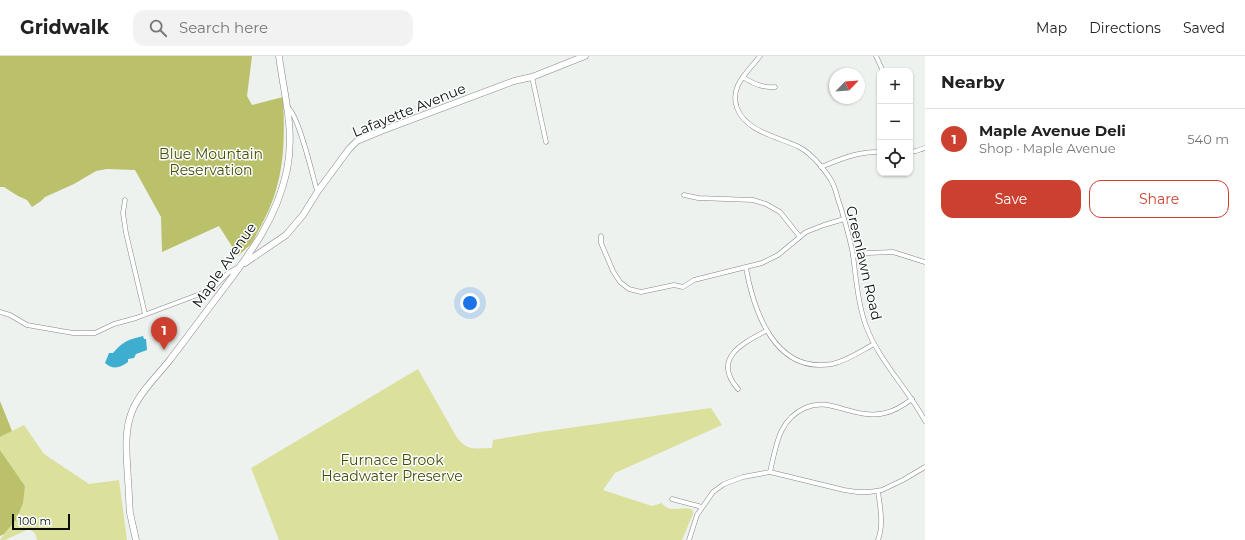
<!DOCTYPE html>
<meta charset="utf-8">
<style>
body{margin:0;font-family:Montserrat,sans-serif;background:#f2f2f2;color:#222}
.controls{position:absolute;right:12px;top:12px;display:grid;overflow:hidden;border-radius:8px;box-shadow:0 1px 3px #0004}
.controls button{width:36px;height:36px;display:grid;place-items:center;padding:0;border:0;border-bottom:1px solid #e0e0e0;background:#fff;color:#222;font:20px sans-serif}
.compass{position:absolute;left:829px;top:12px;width:36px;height:36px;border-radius:50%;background:#fff;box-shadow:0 1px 3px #0004;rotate:65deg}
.scale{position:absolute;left:12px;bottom:10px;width:58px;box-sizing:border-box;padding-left:4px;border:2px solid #0b0c0b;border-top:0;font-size:11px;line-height:14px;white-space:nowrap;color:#0b0c0b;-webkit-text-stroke:3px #fbfffd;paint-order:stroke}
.you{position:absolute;left:470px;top:247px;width:14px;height:14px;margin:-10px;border:3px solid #fff;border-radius:50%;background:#1a73e8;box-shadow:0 0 0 6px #1a73e833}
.badge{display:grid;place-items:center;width:26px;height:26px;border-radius:50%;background:#cc4030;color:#fff;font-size:13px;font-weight:700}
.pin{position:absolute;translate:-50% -33px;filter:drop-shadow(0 1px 2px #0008)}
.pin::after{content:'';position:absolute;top:21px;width:14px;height:12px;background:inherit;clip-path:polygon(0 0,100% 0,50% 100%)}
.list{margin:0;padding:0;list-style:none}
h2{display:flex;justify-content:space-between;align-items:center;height:52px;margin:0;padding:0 16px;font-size:17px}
h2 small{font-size:13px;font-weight:400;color:#767676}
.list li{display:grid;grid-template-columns:26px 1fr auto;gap:12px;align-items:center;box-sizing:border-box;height:60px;padding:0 16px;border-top:1px solid #e0e0e0}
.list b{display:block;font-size:15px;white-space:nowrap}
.list p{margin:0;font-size:13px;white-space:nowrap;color:#767676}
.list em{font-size:13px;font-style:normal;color:#767676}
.actions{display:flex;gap:8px;padding:12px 16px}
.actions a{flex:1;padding:9px 0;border:1px solid #cc4030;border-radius:12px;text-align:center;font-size:14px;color:#cc4030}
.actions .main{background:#cc4030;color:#fff}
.icon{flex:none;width:22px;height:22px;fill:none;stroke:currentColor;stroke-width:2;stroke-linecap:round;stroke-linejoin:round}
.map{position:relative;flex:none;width:925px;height:484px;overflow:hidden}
header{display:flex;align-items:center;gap:24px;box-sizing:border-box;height:56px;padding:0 20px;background:#fff;border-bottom:1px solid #e0e0e0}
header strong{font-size:19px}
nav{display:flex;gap:22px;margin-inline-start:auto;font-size:14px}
.search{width:280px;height:36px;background:#f2f2f2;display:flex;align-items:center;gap:10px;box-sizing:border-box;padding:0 14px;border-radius:12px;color:#767676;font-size:15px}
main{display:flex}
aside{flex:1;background:#fff}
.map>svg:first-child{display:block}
</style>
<header>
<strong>Gridwalk</strong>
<div class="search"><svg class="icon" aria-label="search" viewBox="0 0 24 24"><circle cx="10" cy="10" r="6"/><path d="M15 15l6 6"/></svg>Search here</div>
<nav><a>Map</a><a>Directions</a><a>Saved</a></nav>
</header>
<main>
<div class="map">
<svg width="925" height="484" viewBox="0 0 925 484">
<rect width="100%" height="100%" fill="#edf2ef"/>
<g fill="#dbe19c">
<path d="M 418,313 L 456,380 C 467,396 474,392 492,392 L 493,384 L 540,376 L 711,352 L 722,369 L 615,417 L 603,434 L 652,450 L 662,447 C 669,458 680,450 691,453 L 693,455 L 693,458 L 682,484 L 279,484 L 251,412 Z"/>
<path d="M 24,369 L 44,398 L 89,428 L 119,424 L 127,484 L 37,484 L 35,477 L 29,473 L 5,484 L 0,484 L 4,478 L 16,464 L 25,430 L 0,394 L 0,381 Z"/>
</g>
<g fill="#bbc06a">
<path d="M 0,0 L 252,0 L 247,40 L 252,49 L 283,41 C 285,88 285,125 262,168 C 258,174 255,183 250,189 C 246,193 242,196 238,200 L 219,170 L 162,196 L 161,161 L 135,114 L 107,113 L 96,115 L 74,128 L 45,141 L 41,145 L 32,151 L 27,144 L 18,140 L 4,131 L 0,131 Z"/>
<path d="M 0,345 L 12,375 L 0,381 Z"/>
<path d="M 0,394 L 25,430 L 23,447 L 16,464 L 4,478 L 0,480 Z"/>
</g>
<path fill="#3daecf" d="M 143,280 L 144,283 L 146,283 L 147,294 L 136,298 L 134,302 L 128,303 L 128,306 C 120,312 113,314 105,307 L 109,297 L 113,297 C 124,285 127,284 143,280 Z"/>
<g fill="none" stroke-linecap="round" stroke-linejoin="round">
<g stroke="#848886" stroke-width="5">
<g id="street">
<path d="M 760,0 C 748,16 729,30 737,52 C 746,76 779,81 799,91 C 807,95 814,102 820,109 C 824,114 829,120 832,126 C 836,133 837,142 840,149 C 845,166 850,182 853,199 C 856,222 858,248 866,270 C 879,305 908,333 925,365"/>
<path d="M 876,0 L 882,13"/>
<path d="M 532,21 L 546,86"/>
<path d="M 743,21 C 753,28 763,32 775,31"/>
<path d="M 288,52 C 298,58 312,117 316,131 L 318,135"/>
<path d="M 910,96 L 916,95 L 925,92"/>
<path d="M 821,111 C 841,103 859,95 880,96"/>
<path d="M 684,139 L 698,142 L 753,144 L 766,148 L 780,156 L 800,181"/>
<path d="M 125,144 L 123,157 L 126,177 L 145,258"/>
<path d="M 601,180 L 601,187 L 613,215 L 620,226 L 629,233 L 641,236 L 674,229 L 683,231 L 694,224 L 762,207 L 778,199 L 806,176 L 824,169 L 844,163"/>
<path d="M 853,200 L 867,197 L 893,196 L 925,206"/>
<path d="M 746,212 C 754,256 775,318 832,308 C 847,305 861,295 874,288"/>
<path d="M 0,256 L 10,259 L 27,269 L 73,277 L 95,277 L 114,268 L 136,262 L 200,238 L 214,231 L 228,217 L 237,212"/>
<path d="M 738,333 C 712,303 741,288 766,275"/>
<path d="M 770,416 C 776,391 778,364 805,352 C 812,349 821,348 828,349 C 847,353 866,362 885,357 C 895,355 904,349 912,343"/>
<path d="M 878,435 C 880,451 884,468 878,484"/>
<path d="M 672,443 C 682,446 692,448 702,451"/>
<path d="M 689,484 L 697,459 L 713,436 L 724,428 L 743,421 L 770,416 L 844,434 L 857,436 L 869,436 L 882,434 L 903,424 L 925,411"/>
</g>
</g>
<g stroke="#848886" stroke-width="7">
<g id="secondary">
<path d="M 245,207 L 286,179 L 292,172 L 303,159 L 318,135 L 349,93 L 357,85 L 381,75 L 514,25 L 532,21 L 585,0"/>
<path d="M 136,484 C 134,475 132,466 130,457 C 129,447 129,435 128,424 C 127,401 123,375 133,353 C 141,335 157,320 169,305 C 186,283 202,261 218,240 C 249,199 276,165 287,114 C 295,73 284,40 279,0"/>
</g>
</g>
<use href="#street" stroke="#fff" stroke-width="4"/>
<use href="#secondary" stroke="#fff" stroke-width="6"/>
</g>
<g text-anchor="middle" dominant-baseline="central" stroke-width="3" stroke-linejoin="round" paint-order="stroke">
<g font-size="14" fill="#0b0c0b" stroke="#fbfffd">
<text transform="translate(409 54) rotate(-22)">Lafayette Avenue</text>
<text transform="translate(864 207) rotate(77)">Greenlawn Road</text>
<text transform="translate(224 209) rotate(-55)">Maple Avenue</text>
</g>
<g font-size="14" fill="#4a4c09" stroke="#fbfffd">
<text x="211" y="98">Blue Mountain<tspan x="211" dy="16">Reservation</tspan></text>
<text x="392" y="404">Furnace Brook<tspan x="392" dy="16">Headwater Preserve</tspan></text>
</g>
</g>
</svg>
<div class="controls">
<button>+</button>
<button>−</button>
<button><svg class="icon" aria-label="locate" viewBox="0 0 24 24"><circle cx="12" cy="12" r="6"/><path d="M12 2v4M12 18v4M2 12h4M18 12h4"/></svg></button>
</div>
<svg class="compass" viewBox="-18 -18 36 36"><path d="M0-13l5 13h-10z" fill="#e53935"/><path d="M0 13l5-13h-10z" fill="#767676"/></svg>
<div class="scale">100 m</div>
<div class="you"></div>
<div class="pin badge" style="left:164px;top:294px">1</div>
</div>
<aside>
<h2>Nearby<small></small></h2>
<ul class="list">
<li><span class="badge">1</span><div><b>Maple Avenue Deli</b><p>Shop · Maple Avenue</p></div><em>540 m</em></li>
</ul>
<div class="actions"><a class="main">Save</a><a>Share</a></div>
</aside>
</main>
